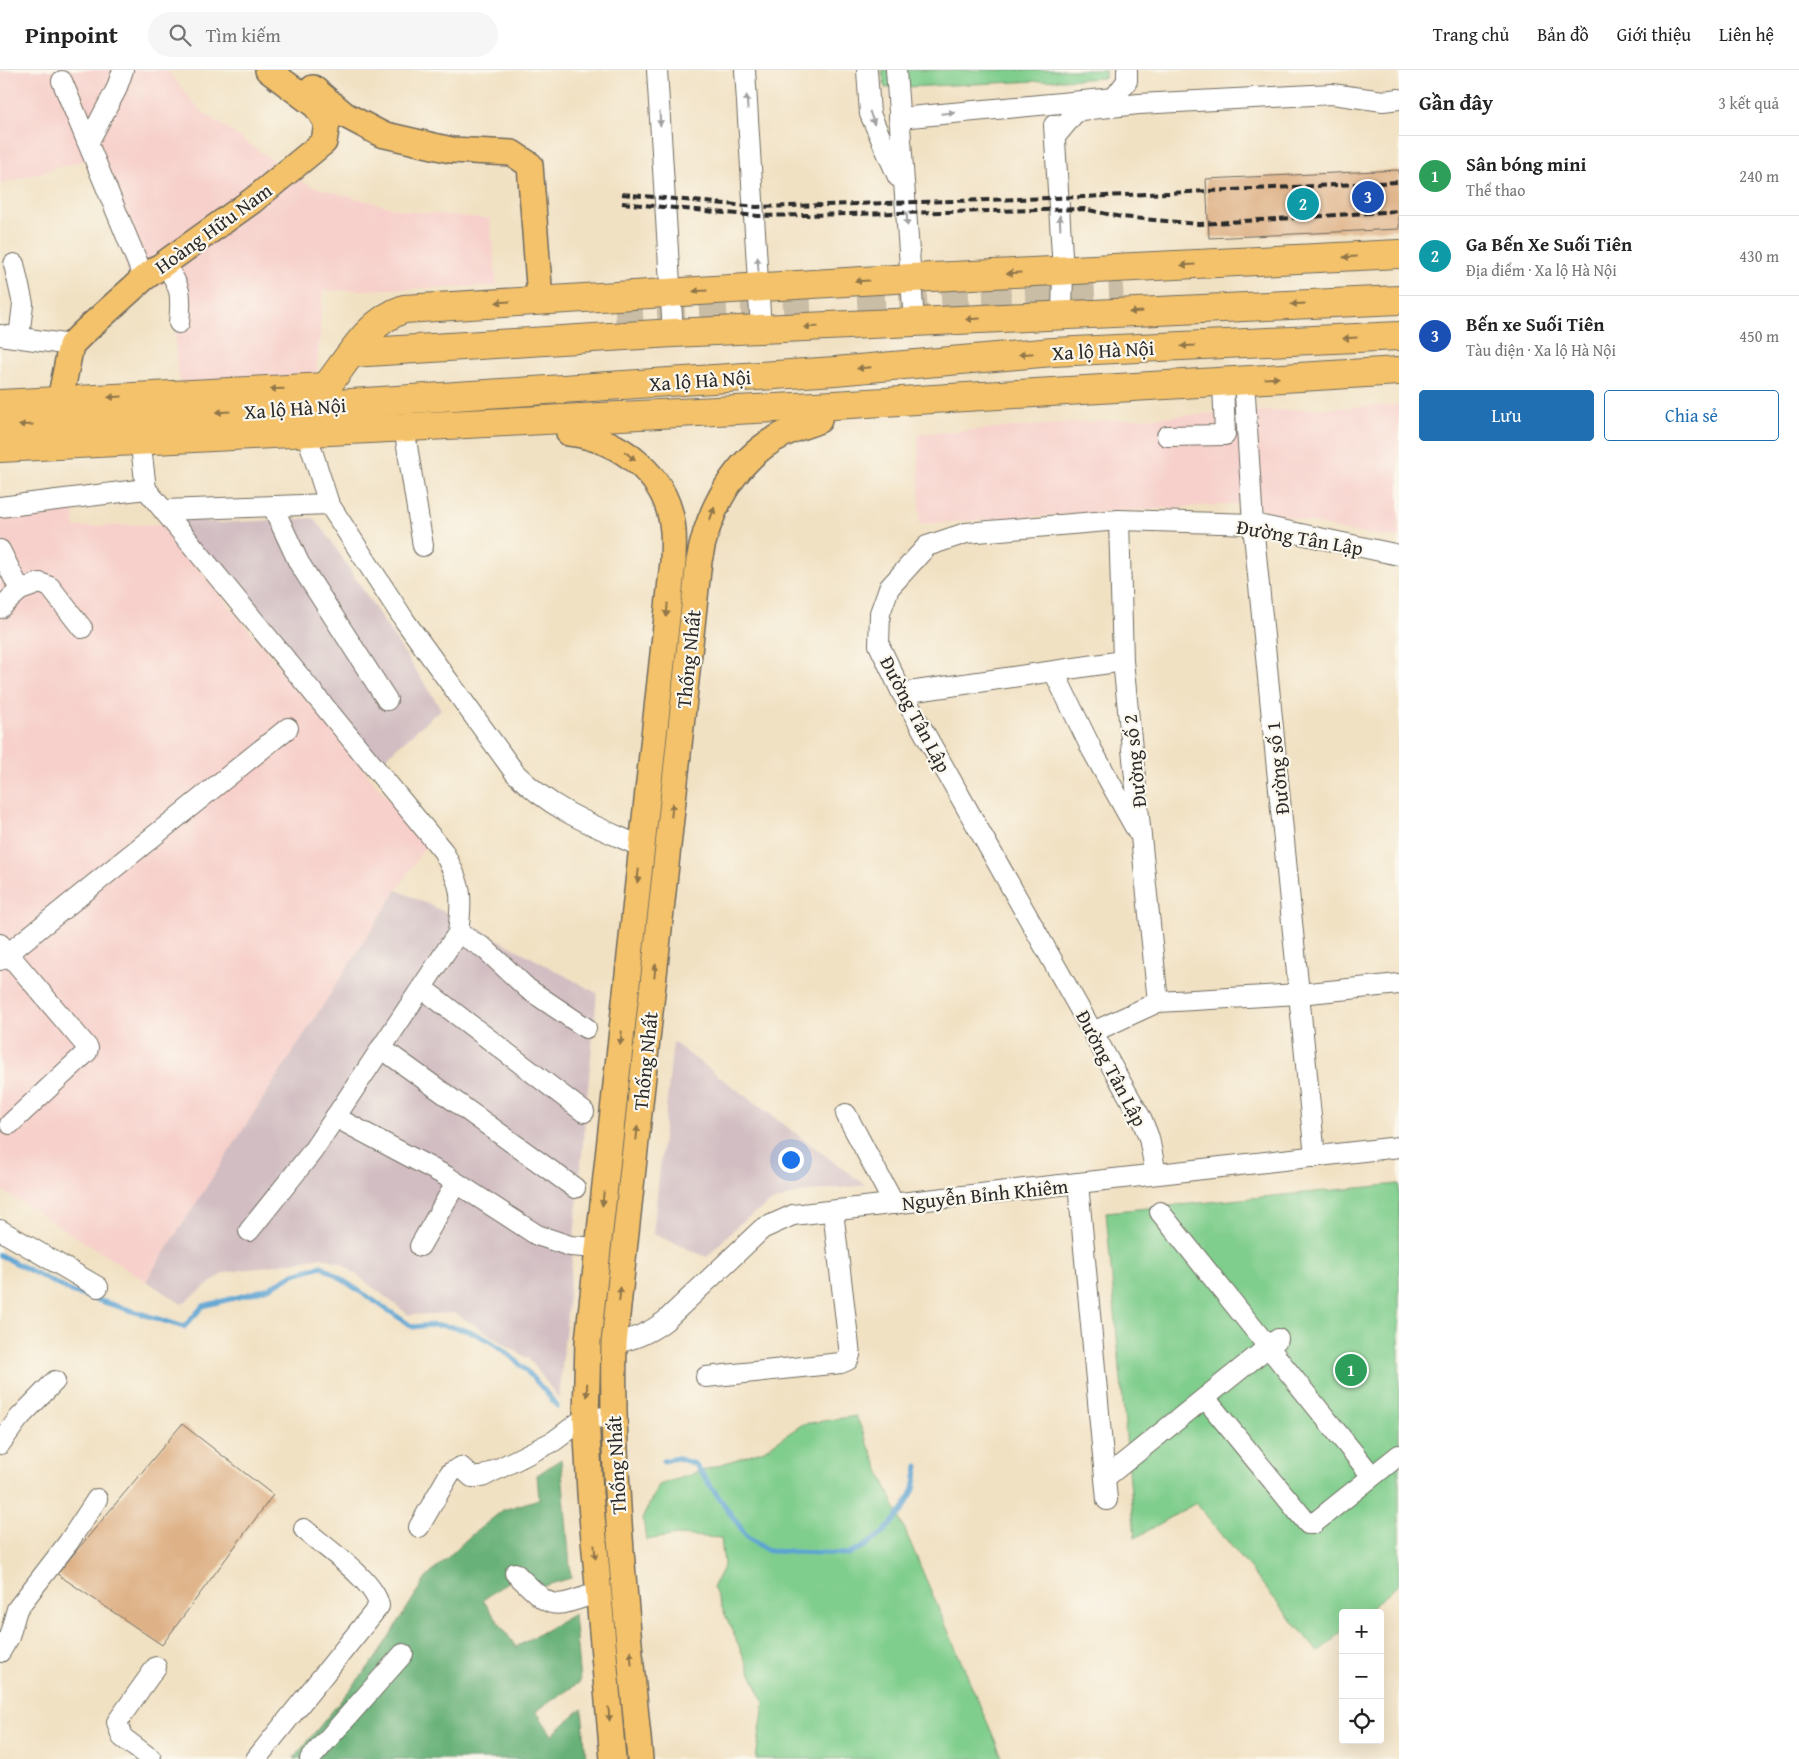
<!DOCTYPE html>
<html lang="vi">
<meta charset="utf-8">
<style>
body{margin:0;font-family:"Gentium Book Plus",serif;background:#f6f6f6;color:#222}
.controls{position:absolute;right:15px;bottom:15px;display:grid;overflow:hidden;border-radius:5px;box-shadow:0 5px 20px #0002}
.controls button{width:45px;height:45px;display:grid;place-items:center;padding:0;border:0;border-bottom:1px solid #e0e0e0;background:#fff;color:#222;font:25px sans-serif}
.you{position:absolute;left:790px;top:1089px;width:18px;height:18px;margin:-12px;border:4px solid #fff;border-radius:50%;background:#1a73e8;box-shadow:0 0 0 8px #1a73e833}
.badge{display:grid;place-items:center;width:32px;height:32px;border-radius:50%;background:#1f6fb2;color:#fff;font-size:16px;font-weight:700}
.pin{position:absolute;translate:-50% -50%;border:2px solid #fff;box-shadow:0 1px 5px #0006}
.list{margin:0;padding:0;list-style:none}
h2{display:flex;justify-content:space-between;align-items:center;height:65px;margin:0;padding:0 20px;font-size:21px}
h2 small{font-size:16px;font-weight:400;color:#767676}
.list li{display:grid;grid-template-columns:32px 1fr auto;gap:15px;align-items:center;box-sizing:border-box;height:80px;padding:0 20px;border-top:1px solid #e0e0e0}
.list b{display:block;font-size:19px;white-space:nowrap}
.list p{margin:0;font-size:16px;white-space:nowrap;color:#767676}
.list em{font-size:16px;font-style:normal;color:#767676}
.actions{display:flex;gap:10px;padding:15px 20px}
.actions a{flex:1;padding:11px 0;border:1px solid #1f6fb2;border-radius:5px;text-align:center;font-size:18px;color:#1f6fb2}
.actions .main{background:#1f6fb2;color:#fff}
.icon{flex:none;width:28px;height:28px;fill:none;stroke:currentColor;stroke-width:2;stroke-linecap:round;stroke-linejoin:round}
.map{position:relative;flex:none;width:1399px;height:1689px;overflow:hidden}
header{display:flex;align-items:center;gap:30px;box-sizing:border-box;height:70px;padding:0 25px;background:#fff;border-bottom:1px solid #e0e0e0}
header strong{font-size:24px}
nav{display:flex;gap:28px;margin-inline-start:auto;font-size:18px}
.search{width:350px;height:45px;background:#f6f6f6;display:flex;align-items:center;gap:12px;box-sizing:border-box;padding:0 18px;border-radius:28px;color:#767676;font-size:19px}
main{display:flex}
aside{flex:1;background:#fff}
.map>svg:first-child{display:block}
</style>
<header>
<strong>Pinpoint</strong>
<div class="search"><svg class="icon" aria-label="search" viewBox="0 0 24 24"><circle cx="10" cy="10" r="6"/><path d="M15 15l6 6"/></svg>Tìm kiếm</div>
<nav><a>Trang chủ</a><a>Bản đồ</a><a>Giới thiệu</a><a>Liên hệ</a></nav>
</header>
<main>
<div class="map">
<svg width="1399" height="1689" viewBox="0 0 1399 1689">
<rect width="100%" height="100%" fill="#fbf7ec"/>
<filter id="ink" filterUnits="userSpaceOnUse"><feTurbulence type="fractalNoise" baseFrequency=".02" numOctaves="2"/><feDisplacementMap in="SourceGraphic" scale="10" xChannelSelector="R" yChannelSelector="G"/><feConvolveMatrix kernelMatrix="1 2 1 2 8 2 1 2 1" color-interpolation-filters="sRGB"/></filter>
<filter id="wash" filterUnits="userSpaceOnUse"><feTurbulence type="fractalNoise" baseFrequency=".0096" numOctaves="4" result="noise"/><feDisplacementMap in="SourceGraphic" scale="20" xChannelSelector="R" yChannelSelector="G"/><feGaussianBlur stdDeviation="1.12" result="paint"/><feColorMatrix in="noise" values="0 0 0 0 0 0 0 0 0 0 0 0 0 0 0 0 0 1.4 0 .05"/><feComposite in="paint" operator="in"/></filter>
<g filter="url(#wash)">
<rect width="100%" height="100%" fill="#f1e1c3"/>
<g fill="#f7d0cb">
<path d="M 5,0 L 167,0 L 200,40 L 310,116 L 405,141 L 490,149 L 497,216 L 323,221 L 316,311 L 182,315 L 177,300 L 173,227 L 166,213 L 131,228 L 122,172 L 85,90 L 0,114 L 0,2 Z"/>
<path d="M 1399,335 L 1399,468 L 1352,462 L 1233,434 L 920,454 L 918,364 L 1217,343 Z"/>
<path d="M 73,433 L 75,457 L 162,454 L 426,775 L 146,1211 L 0,1119 L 0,442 Z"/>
</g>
<g fill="#d2bec2">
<path d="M 168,445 L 217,453 L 313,448 L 324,460 L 441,639 L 377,695 Z"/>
<path d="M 397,820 L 464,851 L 597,923 L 559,1329 L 530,1290 L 455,1243 L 409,1245 L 341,1193 L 322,1187 L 224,1203 L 182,1234 L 146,1211 Z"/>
<path d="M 673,972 L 865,1115 L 798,1123 L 770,1133 L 741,1152 L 707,1187 L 653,1164 Z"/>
</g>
<g fill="#80ce8d" stroke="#567c5c">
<path d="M 882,0 L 1105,0 L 1105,8 L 885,18 Z"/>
<path d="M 1399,1114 L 1399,1514 L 1365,1543 L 1343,1543 L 1343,1561 L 1318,1582 L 1196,1433 L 1135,1468 L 1106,1142 Z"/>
<path d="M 856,1346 L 1003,1689 L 756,1689 L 764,1633 L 713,1517 L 724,1495 L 721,1468 L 677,1465 L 646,1470 L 643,1447 L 659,1415 L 764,1380 L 803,1354 Z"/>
</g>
<path fill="#68b178" stroke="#4a6e52" d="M 561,1389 L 571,1508 L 537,1518 L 525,1499 L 483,1530 L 516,1577 L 574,1544 L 580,1612 L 536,1641 L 552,1665 L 582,1638 L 586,1689 L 293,1689 L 375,1589 L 426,1508 L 468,1468 L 503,1440 L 539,1429 L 537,1405 Z"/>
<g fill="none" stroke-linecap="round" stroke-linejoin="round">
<g stroke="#5ba3d2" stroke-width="5">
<path d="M 0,1185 L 72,1222 L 184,1257 L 203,1236 L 250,1224 L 271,1217 L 294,1204 L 322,1196 L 413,1257 C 478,1246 520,1289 557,1336"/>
<path d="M 663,1391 L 677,1388 L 695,1394 L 748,1468 L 769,1481 L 848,1484 L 865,1476 L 883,1463 L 903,1440 L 914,1419 L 918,1396"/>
</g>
</g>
<g id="blocks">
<g fill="#deb186">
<path d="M 1399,100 L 1399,159 L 1209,168 L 1206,109 Z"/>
<path d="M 182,1354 L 273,1425 L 162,1575 L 57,1504 Z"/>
</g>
</g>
</g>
<g filter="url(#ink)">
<use href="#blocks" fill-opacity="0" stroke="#706b60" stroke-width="1"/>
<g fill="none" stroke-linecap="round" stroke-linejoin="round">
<g stroke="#c9bda5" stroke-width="28" stroke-dasharray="28 14" stroke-linecap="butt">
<path d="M 857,230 L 1123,217"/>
<path d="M 615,243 L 816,232"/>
</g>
<g stroke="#706b60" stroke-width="22">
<g id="minor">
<path d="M 657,0 L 673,263"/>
<path d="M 745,0 L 761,260"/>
<path d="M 867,0 L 870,44 L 898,107"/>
<path d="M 896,0 L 914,252"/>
<path d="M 62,11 L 144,208"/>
<path d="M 899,48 L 1114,28 L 1127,11 L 1127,0"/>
<path d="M 1054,55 L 1063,201 L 1062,245"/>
<path d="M 1055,67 L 1074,44 L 1081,40 L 1139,34 L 1332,24 L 1383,31 L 1399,29"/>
<path d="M 89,71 L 116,20 L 123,0"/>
<path d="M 165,193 C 181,219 182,223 179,253"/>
<path d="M 14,194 L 23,234 L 19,267"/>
<path d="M 0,265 L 71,275"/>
<path d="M 1244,309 L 1253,454 L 1315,1087"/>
<path d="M 404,357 L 423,476"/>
<path d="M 306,362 L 329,434 L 405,551 L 515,703 C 553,741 593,755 642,777"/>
<path d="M 1167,366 L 1225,365 L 1223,311"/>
<path d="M 142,385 L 146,419"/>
<path d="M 146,419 L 443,781 C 462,816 463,824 458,863 L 312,1082 L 249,1161"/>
<path d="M 0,437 L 146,419"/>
<path d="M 273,437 L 299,493 L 387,630"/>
<path d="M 164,440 L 329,434"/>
<path d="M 1119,450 L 1123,591 L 1158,932"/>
<path d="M 0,480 L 20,520 L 0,538"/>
<path d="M 20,520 L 40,513 L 50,517 L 82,558"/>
<path d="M 1054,602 L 1092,680 L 1137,761"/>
<path d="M 902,623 L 1123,591"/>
<path d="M 458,863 L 484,878 L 528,919 L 586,958"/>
<path d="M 0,874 L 88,978 L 87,982 L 10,1054"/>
<path d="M 0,890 L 288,658"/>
<path d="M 422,918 L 584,1042"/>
<path d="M 1093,962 L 1158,932 L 1299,924 L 1399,914"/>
<path d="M 381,978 L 575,1118"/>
<path d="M 846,1044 L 894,1134"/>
<path d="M 335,1047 L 446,1106 L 537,1165 L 570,1176 L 598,1178"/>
<path d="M 1156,1104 L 1149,1068 L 1142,1050 L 902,623 L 879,575 L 880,543 L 889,518 L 927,476 L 966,463 L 1119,450 L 1253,454 L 1399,485"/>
<path d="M 1078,1113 L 1107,1430"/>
<path d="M 1160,1142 L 1372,1406"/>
<path d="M 0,1160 L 98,1217"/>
<path d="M 420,1176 L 456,1113"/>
<path d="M 614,1273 C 634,1270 649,1263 665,1251 L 762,1159 L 793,1145 L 1399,1077"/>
<path d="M 706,1307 L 841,1293 L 848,1290 L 850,1285 L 833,1141"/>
<path d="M 1205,1328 L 1308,1454 L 1313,1454 L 1399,1385"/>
<path d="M 0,1374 L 19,1348 L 55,1311"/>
<path d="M 1105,1408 L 1278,1269"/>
<path d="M 419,1457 L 450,1403 L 461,1397 L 472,1407 L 482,1407 L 554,1371 L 586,1347 L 613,1348"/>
<path d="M 515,1503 C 554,1540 547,1540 599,1522"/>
<path d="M 0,1582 L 9,1567 L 17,1539 L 68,1473 L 97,1429"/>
<path d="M 151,1689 L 122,1667 L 117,1652 L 156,1597"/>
<path d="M 256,1689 L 379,1536 C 376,1511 323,1476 304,1459"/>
<path d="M 310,1689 L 403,1584"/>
</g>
</g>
<g stroke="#706b60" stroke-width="28">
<g id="major">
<path d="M 313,18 L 345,45 L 381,64 L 451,80 L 512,83 L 530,95 L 540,229"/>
<path d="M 60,330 L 71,275 L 83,263 L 144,208 L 252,131 L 324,72 L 327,53 L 316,36 L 268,0"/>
<path d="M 569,363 C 620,369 669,406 673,461 C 674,471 673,482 673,492 L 588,1271 L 586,1347 L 590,1423 L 613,1689"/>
<path d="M 640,1689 C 627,1550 611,1412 614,1273 L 699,491 C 708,440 735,388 784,364 C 795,358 808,355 819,350"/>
</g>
</g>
<g stroke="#706b60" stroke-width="30">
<g id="highway">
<path d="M 352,283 L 673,263 L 1399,230"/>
<path d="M 326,317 C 349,288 368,251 404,239 L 911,208 L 1399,184"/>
<path d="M 0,334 L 326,317"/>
<path d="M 0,356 L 835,301 L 1053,282 L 1399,266"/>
<path d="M 0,378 L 834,335 L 1399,301"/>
</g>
</g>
<use href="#minor" stroke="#fff" stroke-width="20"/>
<use href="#major" stroke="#f4c26a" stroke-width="25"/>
<use href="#highway" stroke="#f4c26a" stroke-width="28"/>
<g stroke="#2b2b2b" stroke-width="4" stroke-dasharray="8 4" stroke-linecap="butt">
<path d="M 622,124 L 757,137 L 1084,127 L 1399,112"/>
<path d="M 622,133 L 758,146 L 1084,139 L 1121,147 L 1199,154 L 1399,141"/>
</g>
</g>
<defs><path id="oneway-solid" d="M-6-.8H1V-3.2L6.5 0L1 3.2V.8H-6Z" transform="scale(1.25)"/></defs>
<g fill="#a0a0a0">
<use href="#oneway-solid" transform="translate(747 32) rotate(-94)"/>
<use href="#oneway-solid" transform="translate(948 43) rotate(-5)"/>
<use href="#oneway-solid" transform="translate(872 48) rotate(70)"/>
<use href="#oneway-solid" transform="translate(660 49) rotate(86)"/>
<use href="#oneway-solid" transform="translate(907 149) rotate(86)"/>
<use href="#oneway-solid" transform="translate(1060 152) rotate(-93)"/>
<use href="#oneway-solid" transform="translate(758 194) rotate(-94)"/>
</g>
<g fill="#90764a">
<use href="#oneway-solid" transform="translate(1350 187) rotate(177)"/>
<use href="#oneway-solid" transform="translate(1188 195) rotate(177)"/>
<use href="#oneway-solid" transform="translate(1014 203) rotate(177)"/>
<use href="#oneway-solid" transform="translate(862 211) rotate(176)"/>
<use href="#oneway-solid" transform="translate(700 221) rotate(177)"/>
<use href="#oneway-solid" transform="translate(503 232) rotate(176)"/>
<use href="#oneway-solid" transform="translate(1298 234) rotate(177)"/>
<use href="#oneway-solid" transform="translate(1136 242) rotate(177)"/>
<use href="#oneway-solid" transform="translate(973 249) rotate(177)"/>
<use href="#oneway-solid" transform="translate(811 257) rotate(177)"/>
<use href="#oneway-solid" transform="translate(1350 268) rotate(177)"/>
<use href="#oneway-solid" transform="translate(1188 276) rotate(177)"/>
<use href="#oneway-solid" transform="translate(1026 284) rotate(175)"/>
<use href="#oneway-solid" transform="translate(864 298) rotate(175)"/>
<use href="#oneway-solid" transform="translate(1272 308) rotate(-3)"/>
<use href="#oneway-solid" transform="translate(277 319) rotate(178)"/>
<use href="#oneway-solid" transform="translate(115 327) rotate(177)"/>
<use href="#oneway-solid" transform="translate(223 342) rotate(176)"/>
<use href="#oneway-solid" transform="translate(26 355) rotate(177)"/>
<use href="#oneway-solid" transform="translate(630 386) rotate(40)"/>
<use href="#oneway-solid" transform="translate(712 444) rotate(-70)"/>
<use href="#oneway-solid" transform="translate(667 540) rotate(96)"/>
<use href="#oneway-solid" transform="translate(672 740) rotate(-84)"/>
<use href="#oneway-solid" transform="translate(638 806) rotate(96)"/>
<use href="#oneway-solid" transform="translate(655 901) rotate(-84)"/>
<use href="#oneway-solid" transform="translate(621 968) rotate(96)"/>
<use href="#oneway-solid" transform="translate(637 1063) rotate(-84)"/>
<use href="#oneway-solid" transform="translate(603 1129) rotate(96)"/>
<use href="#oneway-solid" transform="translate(620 1224) rotate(-84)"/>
<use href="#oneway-solid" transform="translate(587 1320) rotate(91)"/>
<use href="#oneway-solid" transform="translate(595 1482) rotate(85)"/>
<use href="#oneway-solid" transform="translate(631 1588) rotate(-95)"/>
<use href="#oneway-solid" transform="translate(609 1644) rotate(85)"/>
</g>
</g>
<g text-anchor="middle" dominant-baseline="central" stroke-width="4.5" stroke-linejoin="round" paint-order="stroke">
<g font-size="20" fill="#2b2b2b" stroke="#fbf7ec">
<text transform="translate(213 158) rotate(-36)">Hoàng Hữu Nam</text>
<text transform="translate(1103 280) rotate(-3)">Xa lộ Hà Nội</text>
<text transform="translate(700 310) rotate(-4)">Xa lộ Hà Nội</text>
<text transform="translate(295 338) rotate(-4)">Xa lộ Hà Nội</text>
<text transform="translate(1300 467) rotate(10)">Đường Tân Lập</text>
<text transform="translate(688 589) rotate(-84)">Thống Nhất</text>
<text transform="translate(916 644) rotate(62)">Đường Tân Lập</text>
<text transform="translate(1134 691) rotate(-96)">Đường số 2</text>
<text transform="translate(1277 698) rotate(-96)">Đường số 1</text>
<text transform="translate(645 991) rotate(-84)">Thống Nhất</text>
<text transform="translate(1112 998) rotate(62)">Đường Tân Lập</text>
<text transform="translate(985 1124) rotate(-6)">Nguyễn Bỉnh Khiêm</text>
<text transform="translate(616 1395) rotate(-93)">Thống Nhất</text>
</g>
</g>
</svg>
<div class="controls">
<button>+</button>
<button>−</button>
<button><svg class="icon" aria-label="locate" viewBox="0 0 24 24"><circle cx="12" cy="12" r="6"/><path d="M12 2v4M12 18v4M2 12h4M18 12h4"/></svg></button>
</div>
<div class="you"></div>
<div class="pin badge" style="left:1351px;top:1300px;background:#2e9e5b">1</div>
<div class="pin badge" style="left:1303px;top:134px;background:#0f9aa8">2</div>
<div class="pin badge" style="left:1368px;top:127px;background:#1a4fb4">3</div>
</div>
<aside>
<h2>Gần đây<small>3 kết quả</small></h2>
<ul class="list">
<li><span class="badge" style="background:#2e9e5b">1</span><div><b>Sân bóng mini</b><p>Thể thao</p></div><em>240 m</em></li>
<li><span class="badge" style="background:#0f9aa8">2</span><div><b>Ga Bến Xe Suối Tiên</b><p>Địa điểm · Xa lộ Hà Nội</p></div><em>430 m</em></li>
<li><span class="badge" style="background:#1a4fb4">3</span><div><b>Bến xe Suối Tiên</b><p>Tàu điện · Xa lộ Hà Nội</p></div><em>450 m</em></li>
</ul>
<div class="actions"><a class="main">Lưu</a><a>Chia sẻ</a></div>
</aside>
</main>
